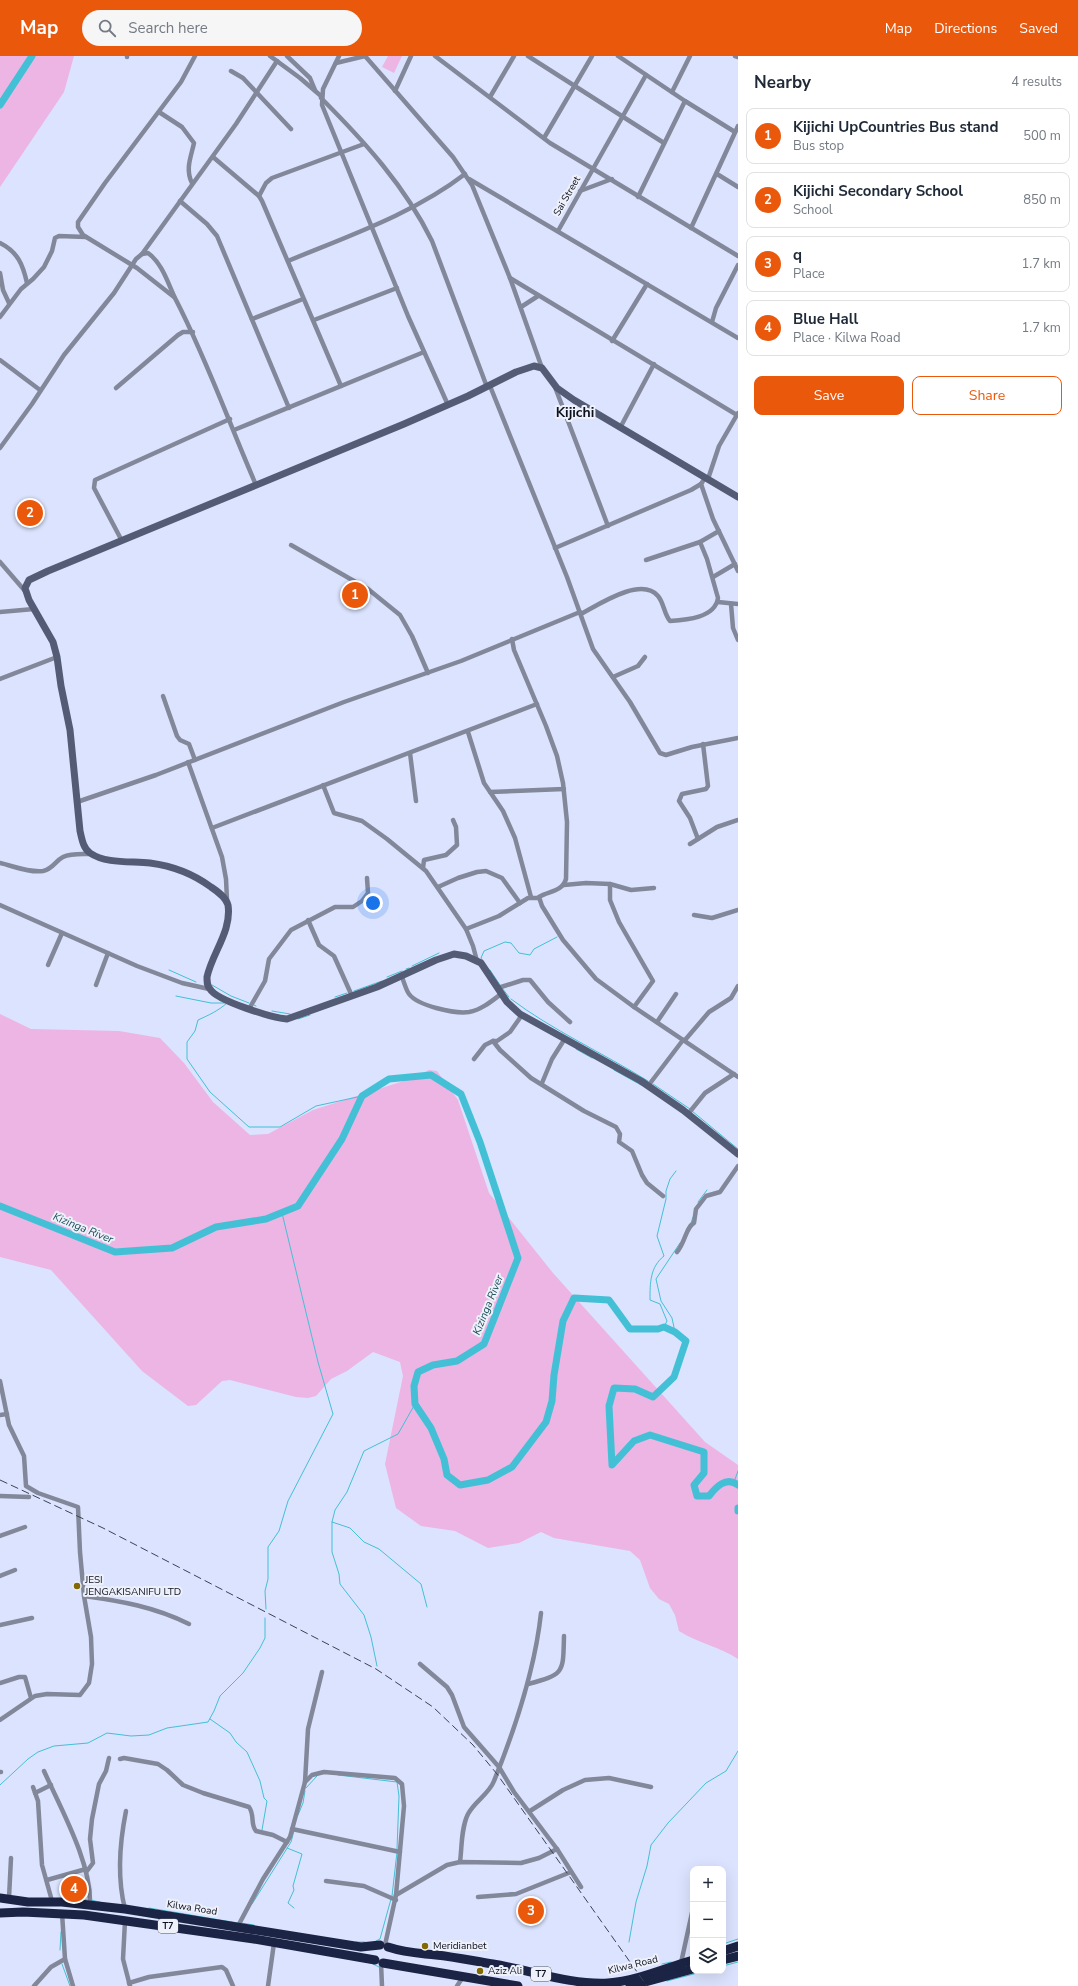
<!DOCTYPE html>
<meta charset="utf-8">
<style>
body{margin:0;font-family:"Nunito Sans",sans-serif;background:#f6f6f7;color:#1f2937}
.controls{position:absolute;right:12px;bottom:12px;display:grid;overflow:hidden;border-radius:8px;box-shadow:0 4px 16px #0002}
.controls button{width:36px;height:36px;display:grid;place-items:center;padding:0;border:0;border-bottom:1px solid #e0e1e3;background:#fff;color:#1f2937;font:20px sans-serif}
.you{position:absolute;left:373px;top:847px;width:14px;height:14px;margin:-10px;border:3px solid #fff;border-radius:50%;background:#1a73e8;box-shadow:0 0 0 6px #1a73e833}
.badge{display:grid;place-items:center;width:26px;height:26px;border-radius:50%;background:#ea580c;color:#fff;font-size:13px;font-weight:700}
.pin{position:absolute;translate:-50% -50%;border:2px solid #fff;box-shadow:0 1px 4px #0006}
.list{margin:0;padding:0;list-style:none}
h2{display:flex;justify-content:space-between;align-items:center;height:52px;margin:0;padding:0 16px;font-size:17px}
h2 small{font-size:13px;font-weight:400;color:#747a83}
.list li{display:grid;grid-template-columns:26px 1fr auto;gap:12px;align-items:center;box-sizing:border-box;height:56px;margin:0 8px 8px;padding:0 8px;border:1px solid #e0e1e3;border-radius:8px}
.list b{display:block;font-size:15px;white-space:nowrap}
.list p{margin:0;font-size:13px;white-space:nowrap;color:#747a83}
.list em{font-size:13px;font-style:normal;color:#747a83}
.actions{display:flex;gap:8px;padding:12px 16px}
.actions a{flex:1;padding:9px 0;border:1px solid #ea580c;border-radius:8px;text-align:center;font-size:14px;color:#ea580c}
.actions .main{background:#ea580c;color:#fff}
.icon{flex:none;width:22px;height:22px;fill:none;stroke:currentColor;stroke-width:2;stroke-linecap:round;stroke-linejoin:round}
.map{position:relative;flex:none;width:738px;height:1930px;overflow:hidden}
header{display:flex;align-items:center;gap:24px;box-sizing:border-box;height:56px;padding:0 20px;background:#ea580c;color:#fff}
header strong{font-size:19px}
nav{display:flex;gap:22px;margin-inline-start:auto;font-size:14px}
.search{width:280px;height:36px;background:#f6f6f7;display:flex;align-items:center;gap:10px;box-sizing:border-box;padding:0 14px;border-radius:22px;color:#747a83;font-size:15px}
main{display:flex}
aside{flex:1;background:#fff}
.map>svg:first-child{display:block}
</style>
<header>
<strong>Map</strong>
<div class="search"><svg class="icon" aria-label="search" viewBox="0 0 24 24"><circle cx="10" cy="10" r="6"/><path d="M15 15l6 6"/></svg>Search here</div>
<nav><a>Map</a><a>Directions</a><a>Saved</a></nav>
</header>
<main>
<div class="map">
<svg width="738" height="1930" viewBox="0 0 738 1930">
<rect width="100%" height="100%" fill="#dbe3fe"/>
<g fill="#ecb5e3">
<path d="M 0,0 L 74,0 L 64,36 L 0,131 Z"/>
<path d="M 388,0 L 402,0 L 394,17 L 382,11 Z"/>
<path d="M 0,958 L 31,973 L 119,975 L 160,982 L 184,1007 L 213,1046 L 250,1079 L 268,1078 L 313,1054 L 410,1023 L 429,1014 L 437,1015 L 458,1044 L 489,1137 L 553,1217 L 705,1386 L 738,1409 L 738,1603 C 720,1591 698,1587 679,1575 L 675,1559 L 669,1548 L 659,1543 L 650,1532 L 640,1504 L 630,1495 L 554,1482 L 541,1476 L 519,1487 L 488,1492 L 455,1475 L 421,1470 L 396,1452 L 385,1408 L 403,1320 L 400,1306 L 373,1296 L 347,1315 L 331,1323 L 316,1340 L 308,1342 L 296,1341 L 230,1324 L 222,1325 L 196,1349 L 188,1350 L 142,1315 L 51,1214 L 0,1201 Z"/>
</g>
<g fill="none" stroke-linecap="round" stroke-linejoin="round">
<g stroke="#43c0d5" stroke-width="1">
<path d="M 483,905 L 481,902 L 484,895 L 505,886 L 511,887 L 519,897 L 530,899 L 534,893 L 557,881"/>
<path d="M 412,910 L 439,897"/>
<path d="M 406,913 L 409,912"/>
<path d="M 169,914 L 196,926"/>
<path d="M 490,914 L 500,929"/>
<path d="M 387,921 L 402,915"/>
<path d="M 212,929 L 231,940 L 249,947"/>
<path d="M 502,932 L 509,941"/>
<path d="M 354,935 L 382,925"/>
<path d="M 176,940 L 211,947 L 224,947"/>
<path d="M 335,941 L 347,937"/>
<path d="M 511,943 C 552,974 603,997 648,1025"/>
<path d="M 227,947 C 218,955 209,959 198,964 L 195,975 L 187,986 L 187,1003 L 210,1036 L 249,1071 L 280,1071 L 316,1050 L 362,1040"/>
<path d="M 254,949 L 256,950"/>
<path d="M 272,955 L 290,958"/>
<path d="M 298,963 L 310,959"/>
<path d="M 576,993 L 592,1002"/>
<path d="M 614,1014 L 641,1029"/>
<path d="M 653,1028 L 690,1053"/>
<path d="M 692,1055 L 738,1093"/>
<path d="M 698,1146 L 707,1134"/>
<path d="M 691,1167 L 693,1161"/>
<path d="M 664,1271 L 667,1265 L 660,1248 L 650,1244 C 650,1227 650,1211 664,1200 L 657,1180 L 666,1143 L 666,1135 L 670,1123 L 676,1115"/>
<path d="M 675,1276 L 672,1262 L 661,1245 L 656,1223 L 680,1187"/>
<path d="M 734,1426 L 738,1415"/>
<path d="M 332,1466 L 350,1472 L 364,1486 L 379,1493 L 421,1528 L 427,1551"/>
<path d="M 266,1553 L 265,1535 L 268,1523 L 268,1491 L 279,1475 L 288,1445 L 333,1358 L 318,1306 L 282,1157"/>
<path d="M 377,1610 L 371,1581 L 364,1559 L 340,1528 L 339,1518 L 332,1496 L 332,1466 L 335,1454 L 347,1436 L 364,1395 L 398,1378 L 415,1348"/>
<path d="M 210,1663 L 230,1677 L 236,1686 L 247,1696 L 260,1725 L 264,1742 L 267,1745 L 262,1774"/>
<path d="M 338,1719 L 397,1726 L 399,1740 L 397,1793"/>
<path d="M 0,1729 L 28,1703 L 38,1696 L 54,1690 L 88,1687 L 107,1677 L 131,1680 L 149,1679 L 167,1672 L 208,1666 L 214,1655 L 220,1640 L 243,1617 L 260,1592 L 265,1582 L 265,1562"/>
<path d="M 306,1732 L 317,1720"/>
<path d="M 298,1759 L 303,1747 L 305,1735"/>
<path d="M 287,1792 L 302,1798 L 293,1830 L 294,1834 L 288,1847 L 294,1852"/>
<path d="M 392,1840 L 397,1796"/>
<path d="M 81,1844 L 88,1844"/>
<path d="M 91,1844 L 100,1846"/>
<path d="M 252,1848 L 291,1786 L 294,1775"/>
<path d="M 149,1852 L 238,1867"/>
<path d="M 241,1867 L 254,1869"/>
<path d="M 376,1885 L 380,1883 L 391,1843"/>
<path d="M 356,1886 L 365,1886"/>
<path d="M 629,1886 L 636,1846 L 647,1810 L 651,1789 L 668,1767 L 706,1727 L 726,1715 L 738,1695"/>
<path d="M 723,1888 L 738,1883"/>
<path d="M 60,1894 L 61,1876"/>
<path d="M 62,1908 L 70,1930"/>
<path d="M 373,1908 L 379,1911"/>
<path d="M 662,1908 L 671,1906"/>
<path d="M 723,1910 L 738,1906"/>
<path d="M 667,1925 L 705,1915"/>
</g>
<g stroke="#43c0d5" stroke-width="7">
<path d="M 0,49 L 32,0"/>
<path d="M 0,1150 L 115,1196 L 172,1192 L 216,1171 L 266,1163 L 298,1150 L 342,1083 L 362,1040 L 389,1023 L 431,1019 L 461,1038 L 480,1086 L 518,1202 L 484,1288 L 457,1305 L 433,1309 L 418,1316 L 414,1330 L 415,1348 L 431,1372 L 444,1403 L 447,1419 L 460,1429 L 488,1424 L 512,1411 L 546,1366 L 552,1345 L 554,1319 L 563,1265 L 574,1242 L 609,1244 L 630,1273 L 658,1273 L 664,1271 L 675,1276 L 686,1285 L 674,1321 L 653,1341 L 635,1333 L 614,1332 L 609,1350 L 612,1409 L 634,1385 L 650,1379 L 704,1396 L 704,1417 L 694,1429 L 697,1440 L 709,1440 C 716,1431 726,1420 738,1429"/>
<path d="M 738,1452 L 738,1455"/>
</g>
<g stroke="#82889a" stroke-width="4.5">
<path d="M 270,0 L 300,22 L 321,40"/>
<path d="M 287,0 L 310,22 L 315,34"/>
<path d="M 339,0 L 323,33 L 322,49 L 408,260 L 448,349"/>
<path d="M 365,0 L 453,101 L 472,129 L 510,222 L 542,312"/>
<path d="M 435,0 L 550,87 L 738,200"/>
<path d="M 528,0 L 664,87"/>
<path d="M 618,0 L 685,45 L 735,76"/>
<path d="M 735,0 L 738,1"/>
<path d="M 127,1 L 127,0"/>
<path d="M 336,7 L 365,0"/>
<path d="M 231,15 L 243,22 L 291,73"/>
<path d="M 395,35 L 411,0"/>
<path d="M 672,36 L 690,0"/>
<path d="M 490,41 L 514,0"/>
<path d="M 321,42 C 364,85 405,130 432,185 L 487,331"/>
<path d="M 159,56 L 182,71 L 194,87 C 191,101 185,113 192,127"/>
<path d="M 544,82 L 592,0"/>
<path d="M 213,101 L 259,140 L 262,145 L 341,330"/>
<path d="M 717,118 L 738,131"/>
<path d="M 469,123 L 738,282"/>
<path d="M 580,135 L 612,123"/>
<path d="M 259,140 L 266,127 L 272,122 L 364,88"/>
<path d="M 638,141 L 685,45"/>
<path d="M 180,145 L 207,168 L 217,180 L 289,352"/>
<path d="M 691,172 L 738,70"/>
<path d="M 558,175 L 646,19"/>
<path d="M 0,187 C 18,196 23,209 27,227"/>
<path d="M 142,198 L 236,68 L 277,5"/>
<path d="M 288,205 C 348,180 413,158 465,118"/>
<path d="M 0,217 L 3,234 L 9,247"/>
<path d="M 510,222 L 737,359"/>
<path d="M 174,241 L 137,212 L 83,179 L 78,171 L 78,166 L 105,127 L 181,26 L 195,0"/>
<path d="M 521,251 L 538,240"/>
<path d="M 0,261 L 21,233 L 33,223 L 44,211 L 52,195 L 55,182 L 59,180 L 86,181"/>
<path d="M 252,263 L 303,243"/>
<path d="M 314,264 L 397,232"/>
<path d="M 712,266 L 716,252 L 738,209"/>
<path d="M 612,285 L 647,228"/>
<path d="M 0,304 L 40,334"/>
<path d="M 490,330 L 567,521 L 593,593 L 630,646 L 660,697 L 666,699 L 692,691 L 738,682"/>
<path d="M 555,331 L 608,470"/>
<path d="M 116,332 L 178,279 L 183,276 L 193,276"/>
<path d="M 620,372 L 654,308"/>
<path d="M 234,374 L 424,296"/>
<path d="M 0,392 L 32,348 L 64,299 L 114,237 L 136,203 L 142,198 L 148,197 C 163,208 168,228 176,244 C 207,304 229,367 256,429"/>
<path d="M 708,423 L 719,390 L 738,357"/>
<path d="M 701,428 L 713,463 L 738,515"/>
<path d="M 122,485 L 94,432 L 95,424 L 230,363"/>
<path d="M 291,489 L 368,533 L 400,559 L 412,580 L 428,617"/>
<path d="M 555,492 L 691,434 L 701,428 L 705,422"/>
<path d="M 646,504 L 700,486 L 719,475"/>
<path d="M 0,506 L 25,535"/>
<path d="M 713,521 L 735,508"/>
<path d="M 718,546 L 738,548"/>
<path d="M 731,548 L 733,572 L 738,584"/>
<path d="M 0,556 L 34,553"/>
<path d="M 581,558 C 598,549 641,520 658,540 C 664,547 664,558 670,565 C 686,564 715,562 718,542 L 707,503 L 700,486"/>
<path d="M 512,583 L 514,594 L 546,670 L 557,700 L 563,727 L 567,766 L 566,823 C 562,836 549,835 539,841 L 542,850 L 563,884 L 596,923 L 634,951 L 738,1021"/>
<path d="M 613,621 L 638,610 L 645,601"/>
<path d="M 0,623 L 57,601"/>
<path d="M 163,640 L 177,680 L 180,684 L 189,688 L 195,704"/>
<path d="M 468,676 L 484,727 L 503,755 L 515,782 L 531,841"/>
<path d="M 410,697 L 416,745"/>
<path d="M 188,706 L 222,801 L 226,823 L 227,844"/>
<path d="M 323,729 L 334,757 L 362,765 L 387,783 L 426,815 L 466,873 L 473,890 L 477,905"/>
<path d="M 490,736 L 564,733"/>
<path d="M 77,746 L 156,719 L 344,646 L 461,605 L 580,556"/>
<path d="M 212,772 L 537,648"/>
<path d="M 698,783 L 690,762 L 679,745 L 682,738 L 706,733 L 708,730 L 703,688"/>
<path d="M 690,788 L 717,771 L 738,764"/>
<path d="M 0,807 C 13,810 30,817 43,815 C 53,813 55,805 63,801 C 71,797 82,798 91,798"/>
<path d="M 423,812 L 424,804 L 446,799 L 457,789 L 456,771 L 453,764"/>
<path d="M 610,828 L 610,844 L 619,866 L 653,925 L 634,951"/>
<path d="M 564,829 L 586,827 L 610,828 L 631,834 L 654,832"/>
<path d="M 438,831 L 458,822 L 477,816 L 486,815 L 502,822 L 520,847"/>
<path d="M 0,849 L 137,910 L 182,927 L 209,933"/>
<path d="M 694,859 L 712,862 L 738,854"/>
<path d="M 308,864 L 319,889 L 334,900 L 352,940"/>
<path d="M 466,873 L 499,860 L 528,842 L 539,842"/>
<path d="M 48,909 L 62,877"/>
<path d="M 402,921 C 404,926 406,934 409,938 C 418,950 455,958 469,956 C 481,954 492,945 501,938"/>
<path d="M 96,929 L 108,897"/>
<path d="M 498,932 L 523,924 L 530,924 L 548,946 L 570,966"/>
<path d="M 249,953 L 265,925 L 269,903 L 291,874 L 335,851 L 353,851 L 362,845 L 368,837 L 367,822"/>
<path d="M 657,966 L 676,938"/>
<path d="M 685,984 L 709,956 L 731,942 L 738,930"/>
<path d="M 493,985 L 500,994 L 531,1022 L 584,1055 L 616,1071 L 620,1078 L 619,1086 L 632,1095 L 642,1119 L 647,1127 L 663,1140"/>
<path d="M 474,1003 L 485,989 L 493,985 L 497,985 L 510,976 L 522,959"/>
<path d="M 542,1027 L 552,1003 L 564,984"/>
<path d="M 648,1030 L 683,984"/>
<path d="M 688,1058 L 705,1037 L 734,1018"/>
<path d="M 677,1196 C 685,1187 686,1171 694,1167 L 696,1153 L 706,1140 L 720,1136 L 738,1110"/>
<path d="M 0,1325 L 9,1369 L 24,1400 L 26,1430 L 38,1437 L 78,1451 L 80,1496 L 84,1540 L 91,1581 L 92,1608 L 89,1627 L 80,1639 L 47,1638 L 35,1640 L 0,1664"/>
<path d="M 0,1359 L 7,1358"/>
<path d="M 0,1440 L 29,1441"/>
<path d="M 0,1480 L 25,1471"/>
<path d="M 0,1520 L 15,1514"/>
<path d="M 84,1540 C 121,1545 155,1551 189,1568"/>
<path d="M 0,1569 L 32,1562"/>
<path d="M 420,1608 L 447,1631 L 452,1639 L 464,1671 L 499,1711 L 514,1736 L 557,1793 L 581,1831"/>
<path d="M 0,1627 L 19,1621 L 25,1621 L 31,1642"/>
<path d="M 528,1628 C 565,1618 563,1617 564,1580"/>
<path d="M 120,1703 L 124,1702 L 158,1708 L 167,1714 L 183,1729 L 203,1737 L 249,1751 C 255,1759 250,1768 256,1775 L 273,1779 L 287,1786"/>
<path d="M 44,1715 C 61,1753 92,1808 90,1849"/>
<path d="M 0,1716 L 1,1716"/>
<path d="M 305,1726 L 312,1719 L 324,1716 L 395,1722 L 402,1728 L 404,1750 L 396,1839 L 385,1889"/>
<path d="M 33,1731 L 38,1745 L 42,1809 L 52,1845"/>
<path d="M 35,1737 L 51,1729"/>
<path d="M 530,1755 L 563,1734 L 585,1724 L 609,1722 L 651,1731"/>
<path d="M 292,1773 L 400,1796"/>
<path d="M 460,1806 C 462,1791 461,1772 468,1758 C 475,1745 489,1738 494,1725 C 515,1673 535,1613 541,1557"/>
<path d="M 87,1815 L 93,1807 L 90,1783 L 92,1763 L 99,1728 L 106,1715 L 109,1702"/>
<path d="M 47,1824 L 86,1813"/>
<path d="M 326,1825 L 364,1830 L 396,1844"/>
<path d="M 396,1839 L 447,1809 L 460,1806 L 521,1807 L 539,1802 L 557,1793"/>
<path d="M 478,1841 L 516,1838 L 571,1816"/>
<path d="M 9,1842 L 11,1802"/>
<path d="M 125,1853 C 117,1822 120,1785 126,1755"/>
<path d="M 62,1857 L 65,1903 L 73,1930"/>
<path d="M 125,1865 L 123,1903 L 130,1930"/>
<path d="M 238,1870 L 263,1823 L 290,1781 L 305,1726 L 308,1673 L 322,1616"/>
<path d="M 381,1907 L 382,1930"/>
<path d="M 681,1907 L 693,1852"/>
<path d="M 129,1927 L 149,1921 L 222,1911 L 226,1914 L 233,1930"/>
<path d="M 34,1930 L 51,1911 L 65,1903"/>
<path d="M 268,1930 L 274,1887"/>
<path d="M 457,1930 L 463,1921"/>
</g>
<path stroke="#545c75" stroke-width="7" d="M 738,441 L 574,344 L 557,332 L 542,312 L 534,310 L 516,316 L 468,340 L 404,368 L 48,515 L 29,524 L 25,532 L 29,544 L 53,586 L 57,601 L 61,630 L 70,674 L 80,775 C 82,783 83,792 90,797 C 106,808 131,805 150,807 C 173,810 192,817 211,831 C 217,835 226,841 228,849 C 232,875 212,897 207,921 C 207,926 207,930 210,933 C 217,945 273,962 287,963 L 377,931 L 436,904 L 454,898 L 466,900 L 481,907 L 507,946 L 520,958 L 641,1025 L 683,1054 L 738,1098"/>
<g stroke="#1c2445" stroke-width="9">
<path d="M 0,1842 L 28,1846 L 62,1846 L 125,1853 L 361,1891 L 380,1889"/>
<path d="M 0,1857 L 23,1856 L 84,1859 L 254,1883 L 375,1904"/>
<path d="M 388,1891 C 406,1897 418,1897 436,1899 C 455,1901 474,1905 493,1908 C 531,1914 569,1929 608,1927 C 637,1925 665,1912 693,1904"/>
<path d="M 723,1895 L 738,1890"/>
<path d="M 723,1904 L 738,1900"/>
<path d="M 383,1907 L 518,1930"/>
<path d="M 630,1930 L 693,1913"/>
</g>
<path stroke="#3d4254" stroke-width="1" stroke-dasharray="8 4" stroke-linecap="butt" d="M 0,1424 L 103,1472 L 376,1613 L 433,1651 L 473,1689 L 497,1718 L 647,1930"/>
</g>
<g fill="#836903" stroke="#eef1fa" stroke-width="1.5">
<circle cx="77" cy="1530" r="4"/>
<circle cx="425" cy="1890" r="4"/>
<circle cx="480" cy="1915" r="4"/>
</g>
<g text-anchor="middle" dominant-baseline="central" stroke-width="4" stroke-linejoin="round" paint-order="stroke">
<g fill="#eef1fa" stroke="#505461" stroke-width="1">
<rect x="158" y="1863" width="20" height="14" rx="3"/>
<rect x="531" y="1911" width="20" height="14" rx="3"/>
</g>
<g font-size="9" font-weight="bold" fill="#0c101f">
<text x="168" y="1870">T7</text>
<text x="541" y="1918">T7</text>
</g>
<g font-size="10" fill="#0c101f" stroke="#eef1fa">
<text transform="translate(567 140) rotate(-60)">Sai Street</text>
<text transform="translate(192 1852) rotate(9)">Kilwa Road</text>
<text transform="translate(633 1909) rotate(-14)">Kilwa Road</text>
</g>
<g font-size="10" fill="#0c101f" stroke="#eef1fa" text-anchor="start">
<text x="85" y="1524">JESI<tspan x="85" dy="12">JENGAKISANIFU LTD</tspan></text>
<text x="433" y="1890">Meridianbet</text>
<text x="488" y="1915">Aziz Ali</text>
</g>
<g font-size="11" font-style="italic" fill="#194d57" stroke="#eef1fa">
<text transform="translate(83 1172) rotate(22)">Kizinga River</text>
<text transform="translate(488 1249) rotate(-68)">Kizinga River</text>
</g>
<g font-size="14" font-weight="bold" fill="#0c101f" stroke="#eef1fa">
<text x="575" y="356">Kijichi</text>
</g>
</g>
</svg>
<div class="controls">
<button>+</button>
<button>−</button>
<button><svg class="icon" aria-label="layers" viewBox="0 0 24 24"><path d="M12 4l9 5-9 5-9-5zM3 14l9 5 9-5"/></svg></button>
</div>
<div class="you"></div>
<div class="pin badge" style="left:355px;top:539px">1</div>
<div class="pin badge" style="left:30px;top:457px">2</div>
<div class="pin badge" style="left:531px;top:1855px">3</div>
<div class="pin badge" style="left:74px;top:1833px">4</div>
</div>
<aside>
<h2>Nearby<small>4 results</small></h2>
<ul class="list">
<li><span class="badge">1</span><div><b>Kijichi UpCountries Bus stand</b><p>Bus stop</p></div><em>500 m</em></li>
<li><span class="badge">2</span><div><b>Kijichi Secondary School</b><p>School</p></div><em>850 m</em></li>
<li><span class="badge">3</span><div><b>q</b><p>Place</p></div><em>1.7 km</em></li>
<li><span class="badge">4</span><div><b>Blue Hall</b><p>Place · Kilwa Road</p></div><em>1.7 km</em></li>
</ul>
<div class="actions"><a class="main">Save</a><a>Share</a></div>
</aside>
</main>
